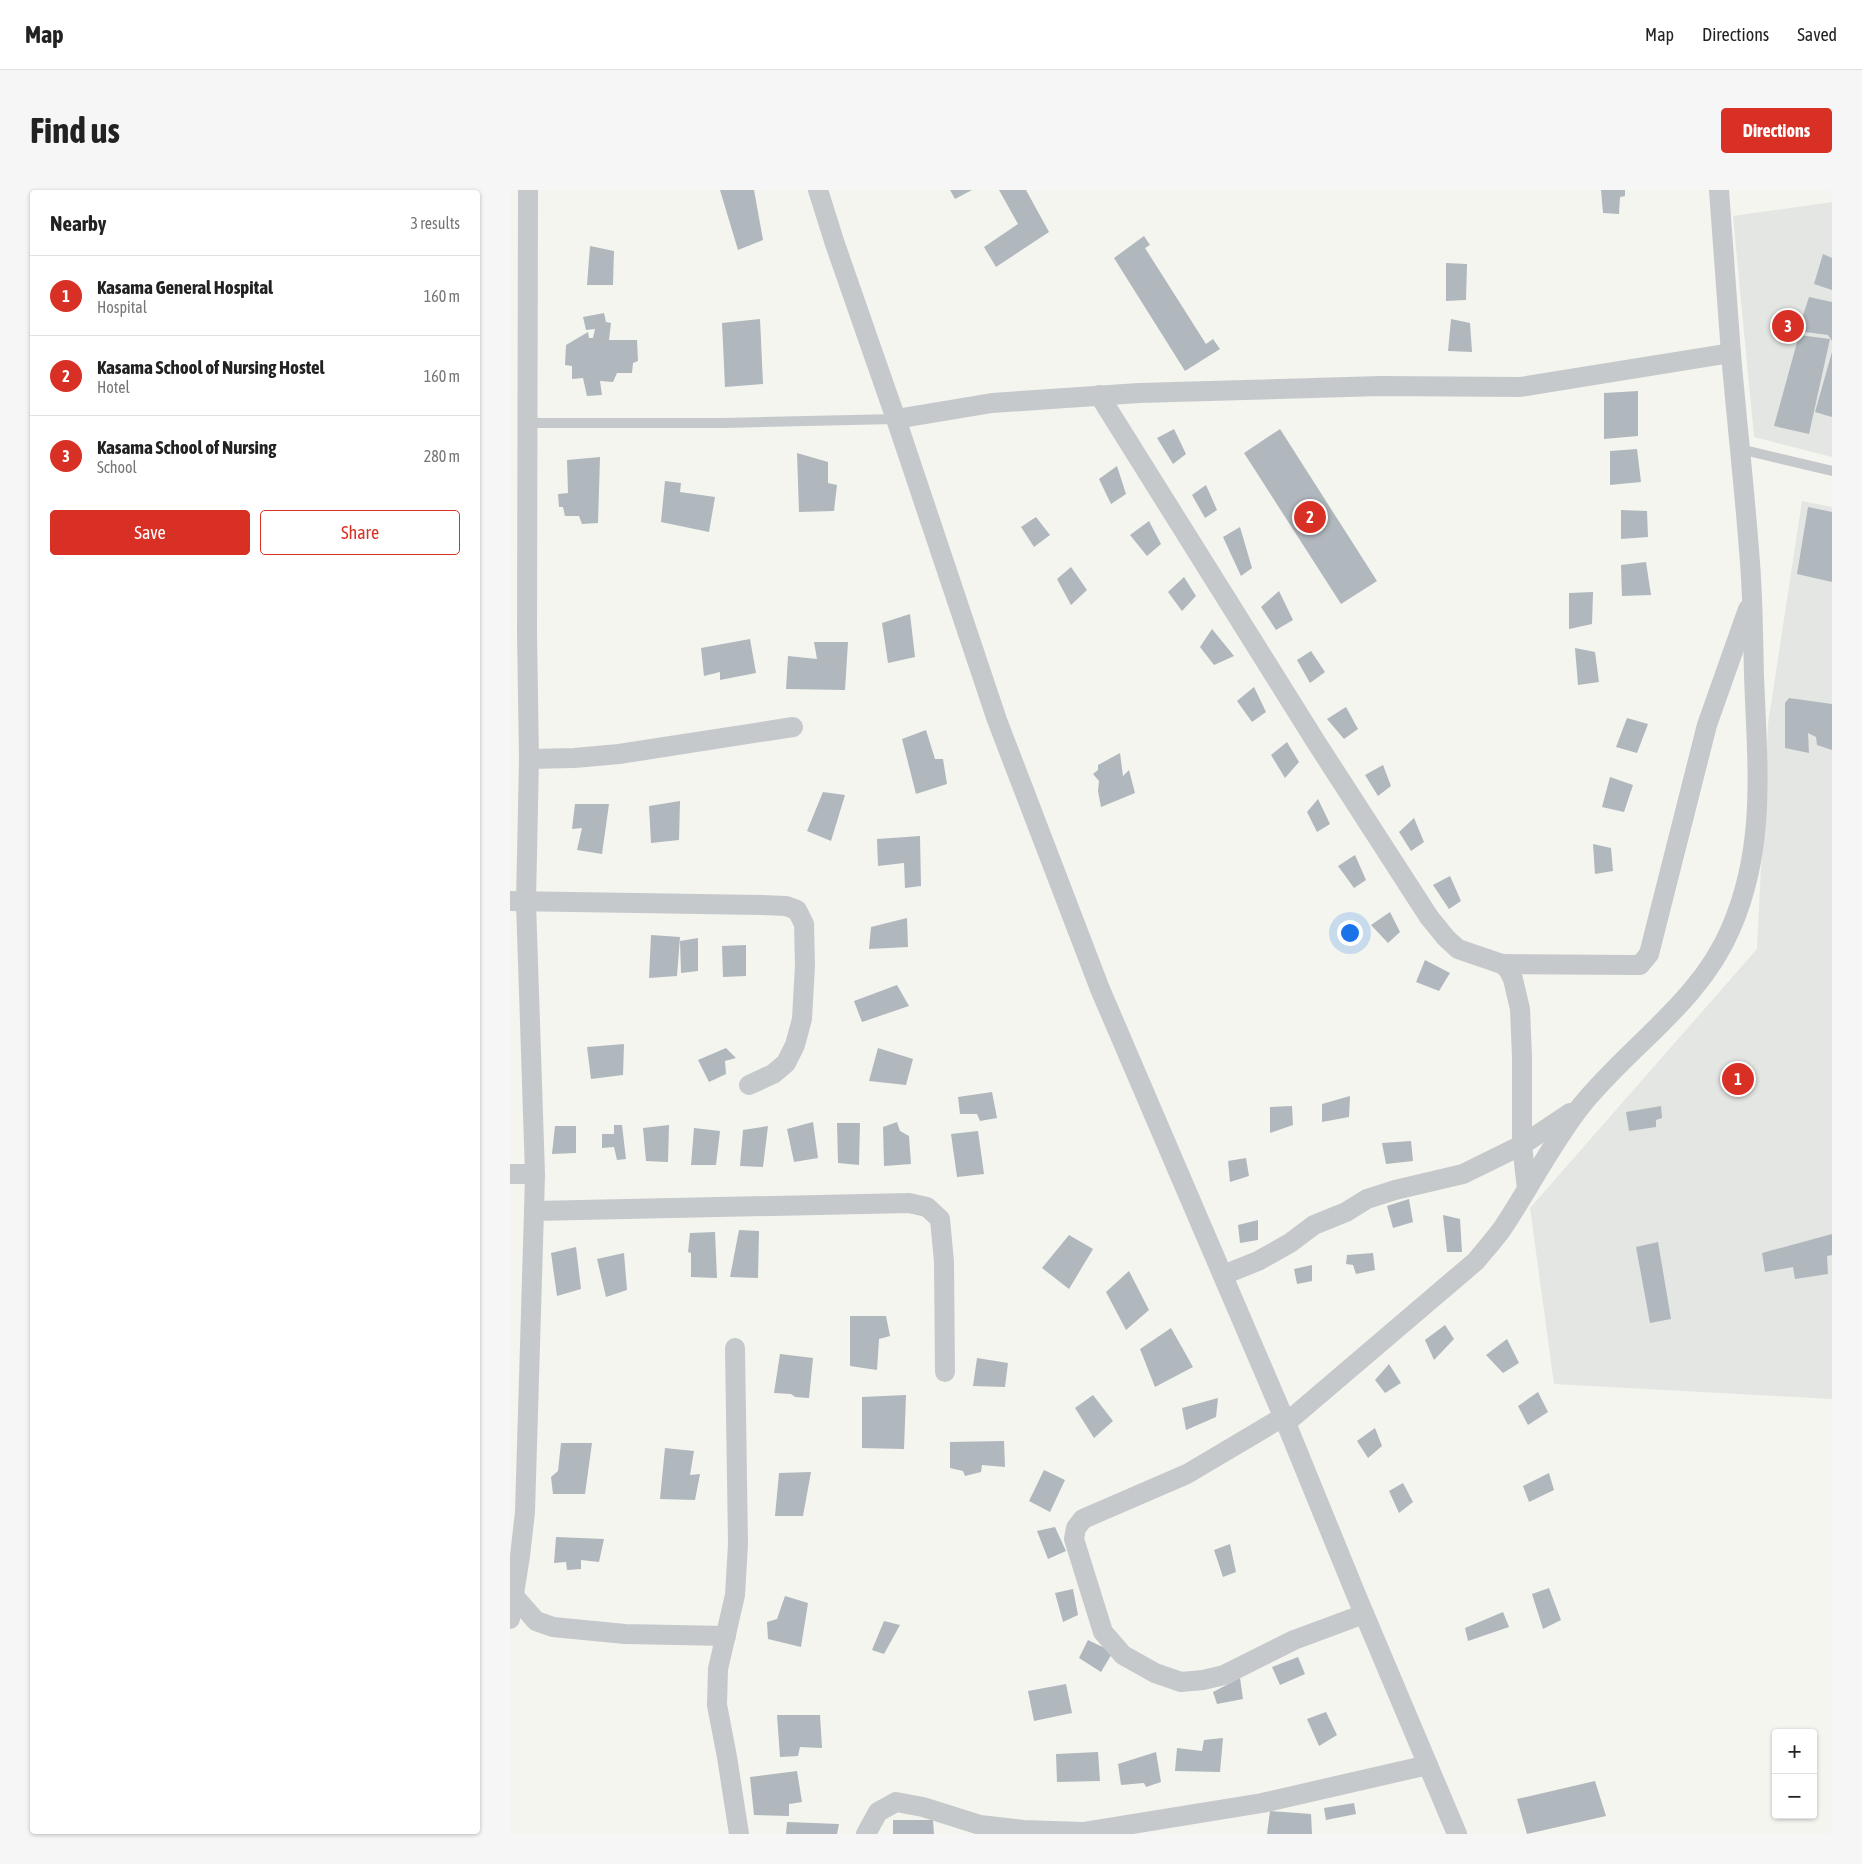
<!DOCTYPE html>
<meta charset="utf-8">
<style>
body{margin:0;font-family:"Asap Condensed",sans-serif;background:#f6f6f6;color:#222}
.controls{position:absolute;right:15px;bottom:15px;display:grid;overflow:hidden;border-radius:5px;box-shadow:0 1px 4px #0004}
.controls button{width:45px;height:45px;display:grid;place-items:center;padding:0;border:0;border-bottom:1px solid #e0e0e0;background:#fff;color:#222;font:25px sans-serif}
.you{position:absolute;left:839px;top:742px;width:18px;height:18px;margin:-12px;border:4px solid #fff;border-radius:50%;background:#1a73e8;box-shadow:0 0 0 8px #1a73e833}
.badge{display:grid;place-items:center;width:32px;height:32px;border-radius:50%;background:#d93025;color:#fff;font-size:16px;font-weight:700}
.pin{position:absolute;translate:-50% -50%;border:2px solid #fff;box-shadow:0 1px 5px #0006}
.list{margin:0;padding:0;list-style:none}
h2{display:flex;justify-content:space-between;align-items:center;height:65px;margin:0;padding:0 20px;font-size:21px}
h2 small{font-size:16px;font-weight:400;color:#767676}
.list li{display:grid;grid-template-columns:32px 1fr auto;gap:15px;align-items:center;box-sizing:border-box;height:80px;padding:0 20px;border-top:1px solid #e0e0e0}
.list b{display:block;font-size:19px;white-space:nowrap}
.list p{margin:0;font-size:16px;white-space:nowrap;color:#767676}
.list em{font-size:16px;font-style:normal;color:#767676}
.actions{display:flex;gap:10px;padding:15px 20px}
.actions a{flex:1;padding:11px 0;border:1px solid #d93025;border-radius:5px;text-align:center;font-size:18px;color:#d93025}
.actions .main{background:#d93025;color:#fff}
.map{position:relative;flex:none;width:1322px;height:1644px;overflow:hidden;border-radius:5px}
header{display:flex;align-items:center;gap:30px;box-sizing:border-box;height:70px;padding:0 25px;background:#fff;border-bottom:1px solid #e0e0e0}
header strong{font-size:24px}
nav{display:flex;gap:28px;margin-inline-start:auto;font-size:18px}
.intro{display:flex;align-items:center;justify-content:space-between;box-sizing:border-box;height:120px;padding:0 30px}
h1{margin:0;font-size:35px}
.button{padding:12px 22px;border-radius:5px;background:#d93025;color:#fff;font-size:18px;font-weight:700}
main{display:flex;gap:30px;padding:0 30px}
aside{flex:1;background:#fff;border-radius:5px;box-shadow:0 1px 4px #0004}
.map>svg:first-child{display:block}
</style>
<header>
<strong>Map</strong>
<nav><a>Map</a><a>Directions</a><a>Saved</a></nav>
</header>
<div class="intro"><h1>Find us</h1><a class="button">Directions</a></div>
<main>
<aside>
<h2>Nearby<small>3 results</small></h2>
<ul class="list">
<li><span class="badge">1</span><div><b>Kasama General Hospital</b><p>Hospital</p></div><em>160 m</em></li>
<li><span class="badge">2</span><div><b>Kasama School of Nursing Hostel</b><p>Hotel</p></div><em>160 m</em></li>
<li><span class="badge">3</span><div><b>Kasama School of Nursing</b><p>School</p></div><em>280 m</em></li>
</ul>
<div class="actions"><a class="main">Save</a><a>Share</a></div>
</aside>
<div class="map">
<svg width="1322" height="1644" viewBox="0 0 1322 1644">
<rect width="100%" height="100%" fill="#f4f5ef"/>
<g fill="#e4e6e3">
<path d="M 1322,12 L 1322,267 L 1244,247 L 1223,26 Z"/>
<path d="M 1292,311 L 1322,317 L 1322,1209 L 1044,1194 L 1020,1018 L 1247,759 L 1258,534 Z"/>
</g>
<g fill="#b0b7bd">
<path d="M 210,0 L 244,0 L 253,50 L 228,60 Z"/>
<path d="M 440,0 L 462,0 L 445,9 Z"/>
<path d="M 489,0 L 516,0 L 539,42 L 486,77 L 474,57 L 508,34 Z"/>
<path d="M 1091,0 L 1115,0 L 1115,6 L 1110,7 L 1109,24 L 1093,23 Z"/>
<path d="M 634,46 L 640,55 L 635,58 L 696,154 L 703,149 L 710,159 L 675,181 L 604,68 Z"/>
<path d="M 80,56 L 104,61 L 103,95 L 77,95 Z"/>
<path d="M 1313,64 L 1322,68 L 1322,100 L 1304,94 Z"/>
<path d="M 936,73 L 957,74 L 956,110 L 936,111 Z"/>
<path d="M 1299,107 L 1322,112 L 1322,151 L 1318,145 L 1288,141 Z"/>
<path d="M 94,123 L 96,132 L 101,133 L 99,150 L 127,150 L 128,171 L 123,173 L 122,183 L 107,183 L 103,192 L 90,191 L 92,205 L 77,206 L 73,188 L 62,189 L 62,176 L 55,175 L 56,155 L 78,142 L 79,148 L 83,148 L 85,139 L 76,140 L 73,127 Z"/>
<path d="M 250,129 L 253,194 L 215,197 L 212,133 Z"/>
<path d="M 941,129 L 960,133 L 962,162 L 938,161 Z"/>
<path d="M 1289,145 L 1320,149 L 1299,244 L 1264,236 Z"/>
<path d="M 1322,162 L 1322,227 L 1305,222 Z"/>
<path d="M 1128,201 L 1128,246 L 1094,249 L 1094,203 Z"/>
<path d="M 664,239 L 676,264 L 663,274 L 647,248 Z"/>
<path d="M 770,239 L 867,391 L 831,414 L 734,263 Z"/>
<path d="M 1127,259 L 1131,292 L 1100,295 L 1100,261 Z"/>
<path d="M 287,263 L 318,272 L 318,293 L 327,295 L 324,321 L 289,322 Z"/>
<path d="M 90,267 L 88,333 L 72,334 L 69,326 L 55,326 L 53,317 L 49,317 L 48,304 L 58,303 L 57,270 Z"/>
<path d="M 607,276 L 616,304 L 601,314 L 589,289 Z"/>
<path d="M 155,291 L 171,293 L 170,302 L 205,307 L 199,342 L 151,332 Z"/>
<path d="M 696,295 L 707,320 L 695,328 L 682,305 Z"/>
<path d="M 1298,317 L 1322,322 L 1322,392 L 1287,384 Z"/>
<path d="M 1111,320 L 1137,321 L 1138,347 L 1111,349 Z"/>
<path d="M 526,327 L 540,345 L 524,357 L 511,337 Z"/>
<path d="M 639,331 L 651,354 L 637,366 L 620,345 Z"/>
<path d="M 730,337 L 742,378 L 731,386 L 713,347 Z"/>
<path d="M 1136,372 L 1141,405 L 1112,406 L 1111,375 Z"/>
<path d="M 561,377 L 577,400 L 561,415 L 547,389 Z"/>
<path d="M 674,387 L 686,406 L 672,421 L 658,402 Z"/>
<path d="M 769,401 L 783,430 L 766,440 L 751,417 Z"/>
<path d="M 1083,402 L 1082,434 L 1059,439 L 1059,403 Z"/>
<path d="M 400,424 L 405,467 L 378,473 L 372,433 Z"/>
<path d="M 702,439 L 724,466 L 704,475 L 690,457 Z"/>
<path d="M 240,449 L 246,483 L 210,490 L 210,482 L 194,486 L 191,458 Z"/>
<path d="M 304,452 L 338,452 L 335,500 L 276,499 L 278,466 L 307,469 Z"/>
<path d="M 1065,458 L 1085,462 L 1089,492 L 1068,495 Z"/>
<path d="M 801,461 L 815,482 L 800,493 L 787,470 Z"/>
<path d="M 744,497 L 756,522 L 742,532 L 727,511 Z"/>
<path d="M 1279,508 L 1322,514 L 1322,560 L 1307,555 L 1306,547 L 1298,543 L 1299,563 L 1275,558 L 1275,513 Z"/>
<path d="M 836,517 L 848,539 L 834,549 L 817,529 Z"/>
<path d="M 1117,528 L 1138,534 L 1127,563 L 1106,557 Z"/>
<path d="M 416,540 L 425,569 L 433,569 L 437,594 L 406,604 L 392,549 Z"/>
<path d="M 777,552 L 789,572 L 775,588 L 761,565 Z"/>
<path d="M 610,563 L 613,586 L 619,580 L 625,603 L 591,617 L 588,601 L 589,591 L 583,584 L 588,580 L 588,575 Z"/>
<path d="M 873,575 L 881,596 L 868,606 L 855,585 Z"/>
<path d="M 1100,587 L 1123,595 L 1114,622 L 1092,617 Z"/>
<path d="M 313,602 L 335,605 L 321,651 L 297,641 Z"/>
<path d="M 808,609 L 820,634 L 807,642 L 797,622 Z"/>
<path d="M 170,611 L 169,650 L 141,653 L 139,616 Z"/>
<path d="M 65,614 L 99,614 L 92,664 L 67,660 L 72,638 L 62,639 Z"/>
<path d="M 904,628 L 914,652 L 901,661 L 889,642 Z"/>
<path d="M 410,646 L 411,696 L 395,698 L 394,673 L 368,676 L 367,649 Z"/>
<path d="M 1083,654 L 1101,658 L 1103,681 L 1085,684 Z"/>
<path d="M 845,665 L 856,690 L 844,698 L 828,676 Z"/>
<path d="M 940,686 L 951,711 L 939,719 L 923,695 Z"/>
<path d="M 880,722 L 890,742 L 878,753 L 861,735 Z"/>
<path d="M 397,728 L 398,757 L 359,759 L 361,737 Z"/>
<path d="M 141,745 L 170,747 L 167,786 L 139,788 Z"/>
<path d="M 188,748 L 188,781 L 171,783 L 170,751 Z"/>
<path d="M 236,755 L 236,786 L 213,787 L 212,756 Z"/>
<path d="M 915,770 L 940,783 L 929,801 L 906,792 Z"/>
<path d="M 387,795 L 399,816 L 352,832 L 344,811 Z"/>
<path d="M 114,854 L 113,885 L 81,889 L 77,857 Z"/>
<path d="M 216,858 L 226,868 L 215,871 L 216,884 L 199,892 L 188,870 Z"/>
<path d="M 368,858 L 403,869 L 396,895 L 359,891 Z"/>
<path d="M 482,902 L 487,928 L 470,931 L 467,924 L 450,924 L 448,907 Z"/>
<path d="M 840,906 L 839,927 L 812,932 L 812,914 Z"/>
<path d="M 782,916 L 783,935 L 760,943 L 760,917 Z"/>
<path d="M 1151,916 L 1152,928 L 1146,930 L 1146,937 L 1119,941 L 1116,922 Z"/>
<path d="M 303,932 L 308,968 L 284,972 L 277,939 Z"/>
<path d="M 387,932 L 390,941 L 399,946 L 401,974 L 374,976 L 373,937 Z"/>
<path d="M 327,933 L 350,933 L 349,975 L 328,973 Z"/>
<path d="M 104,935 L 112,935 L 116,969 L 107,970 L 104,957 L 92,958 L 92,944 L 104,944 Z"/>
<path d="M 159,935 L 158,972 L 136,971 L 133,938 Z"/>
<path d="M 45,936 L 66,936 L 66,963 L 42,964 Z"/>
<path d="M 258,936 L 253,977 L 230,976 L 233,940 Z"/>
<path d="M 184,938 L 210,941 L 206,975 L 181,975 Z"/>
<path d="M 468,941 L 474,984 L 447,987 L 441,944 Z"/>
<path d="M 901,951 L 903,971 L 876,974 L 872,953 Z"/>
<path d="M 736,968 L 739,986 L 720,992 L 718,971 Z"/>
<path d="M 899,1009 L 903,1032 L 883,1038 L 877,1016 Z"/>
<path d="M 933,1025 L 950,1029 L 952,1062 L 937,1062 Z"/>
<path d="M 748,1030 L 748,1050 L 730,1053 L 728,1035 Z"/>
<path d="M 229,1040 L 249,1041 L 248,1088 L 220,1087 Z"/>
<path d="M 205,1042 L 207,1088 L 181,1087 L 181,1063 L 178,1062 L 180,1043 Z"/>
<path d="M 1322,1044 L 1322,1065 L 1317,1066 L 1318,1084 L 1285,1089 L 1283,1077 L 1255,1082 L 1252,1063 Z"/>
<path d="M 559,1045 L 583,1059 L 559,1099 L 532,1078 Z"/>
<path d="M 1148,1052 L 1161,1129 L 1140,1133 L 1126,1057 Z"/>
<path d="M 66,1057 L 71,1099 L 47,1106 L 41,1063 Z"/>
<path d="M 114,1063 L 117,1100 L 96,1107 L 87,1069 Z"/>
<path d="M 863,1063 L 865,1080 L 846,1084 L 843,1075 L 836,1074 L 837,1065 Z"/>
<path d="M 802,1075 L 802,1091 L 787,1094 L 784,1079 Z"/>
<path d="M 619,1081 L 639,1120 L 616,1140 L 596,1102 Z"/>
<path d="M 340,1126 L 376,1126 L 380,1146 L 369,1149 L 367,1180 L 340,1176 Z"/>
<path d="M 935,1135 L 944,1149 L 924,1170 L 915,1150 Z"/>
<path d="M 661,1138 L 683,1177 L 645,1197 L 630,1159 Z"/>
<path d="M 997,1149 L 1009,1173 L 993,1183 L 976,1165 Z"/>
<path d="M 270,1164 L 303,1168 L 299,1208 L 285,1207 L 281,1204 L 264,1203 Z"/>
<path d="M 467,1168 L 498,1173 L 495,1197 L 463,1196 Z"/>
<path d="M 879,1174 L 891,1193 L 875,1203 L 865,1190 Z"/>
<path d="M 1028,1202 L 1038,1222 L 1018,1235 L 1008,1216 Z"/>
<path d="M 396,1205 L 394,1259 L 352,1258 L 352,1207 Z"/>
<path d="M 583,1205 L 603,1231 L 584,1248 L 565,1218 Z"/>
<path d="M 708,1208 L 706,1227 L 676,1240 L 672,1218 Z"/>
<path d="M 865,1238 L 872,1256 L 858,1268 L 847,1251 Z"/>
<path d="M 494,1251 L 495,1277 L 472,1275 L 471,1282 L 455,1286 L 453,1281 L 440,1278 L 440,1252 Z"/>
<path d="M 51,1253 L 82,1253 L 75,1304 L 43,1304 L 41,1287 L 48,1281 Z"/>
<path d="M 155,1258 L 184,1261 L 180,1285 L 190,1284 L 185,1310 L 150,1309 Z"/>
<path d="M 534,1280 L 555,1290 L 540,1322 L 519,1311 Z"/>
<path d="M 301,1282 L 293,1326 L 265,1326 L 269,1283 Z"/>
<path d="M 1039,1283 L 1044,1300 L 1019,1312 L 1013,1296 Z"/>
<path d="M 893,1293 L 903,1312 L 889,1323 L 879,1301 Z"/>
<path d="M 545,1337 L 556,1361 L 538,1369 L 527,1341 Z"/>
<path d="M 46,1347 L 94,1349 L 89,1372 L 71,1370 L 71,1379 L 57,1380 L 56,1372 L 44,1373 Z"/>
<path d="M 720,1354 L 726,1382 L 713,1387 L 704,1360 Z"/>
<path d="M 1039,1398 L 1051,1430 L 1033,1439 L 1022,1404 Z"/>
<path d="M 563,1399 L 568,1425 L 553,1432 L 545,1403 Z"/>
<path d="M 275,1406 L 298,1413 L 291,1457 L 258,1449 L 257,1432 L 267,1429 Z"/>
<path d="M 993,1422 L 999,1437 L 958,1451 L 955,1438 Z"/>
<path d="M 374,1431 L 390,1435 L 374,1464 L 362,1460 Z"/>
<path d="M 578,1450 L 603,1462 L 591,1482 L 569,1468 Z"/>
<path d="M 788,1467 L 795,1484 L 770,1495 L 762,1477 Z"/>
<path d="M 730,1488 L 733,1509 L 707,1514 L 703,1502 Z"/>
<path d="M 556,1494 L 562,1523 L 524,1531 L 518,1501 Z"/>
<path d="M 816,1522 L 827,1545 L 809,1556 L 797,1529 Z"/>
<path d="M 267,1525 L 310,1525 L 312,1558 L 290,1557 L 288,1566 L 270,1567 Z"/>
<path d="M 713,1548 L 710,1582 L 665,1581 L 667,1558 L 692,1561 L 694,1550 Z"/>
<path d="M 588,1562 L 590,1591 L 547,1592 L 546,1564 Z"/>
<path d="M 646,1562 L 651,1592 L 636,1597 L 634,1593 L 611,1595 L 608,1574 Z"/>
<path d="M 287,1581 L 292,1612 L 279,1614 L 279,1626 L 244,1625 L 240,1587 Z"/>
<path d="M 1085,1591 L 1096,1626 L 1017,1644 L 1007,1609 Z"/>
<path d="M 844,1613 L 846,1624 L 816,1630 L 814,1618 Z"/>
<path d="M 760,1621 L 801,1624 L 802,1644 L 757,1644 Z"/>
<path d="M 383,1630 L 423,1630 L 424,1644 L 383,1644 Z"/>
<path d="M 277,1632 L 329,1634 L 327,1644 L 276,1644 Z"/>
</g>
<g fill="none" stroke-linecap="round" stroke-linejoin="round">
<g stroke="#c6c9cc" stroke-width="10">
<path d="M 18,233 L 213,233 L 386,229"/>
<path d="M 1230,259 L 1322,281"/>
</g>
<g stroke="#c6c9cc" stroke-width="20">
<path d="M 308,0 L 325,54 L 386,229 L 487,530 L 590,799 L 776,1233 L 847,1407 L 947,1644"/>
<path d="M 589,205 L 806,552 L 919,727 L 936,748 L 948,759 L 992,774 L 998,779 L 1003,789 L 1010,819 L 1012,867 L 1012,955 L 1017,999"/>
<path d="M 386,229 L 482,213 L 629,203 L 871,196 L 1010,197 L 1221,163"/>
<path d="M 19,569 L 64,568 L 109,564 L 283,537"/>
<path d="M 0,711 L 252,715 L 276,716 L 287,720 L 294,734 L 295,775 L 292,829 L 285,855 L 276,873 L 263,884 L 239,895"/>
<path d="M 992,774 L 1124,775 L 1130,775 L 1139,764 L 1197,535 L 1238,419"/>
<path d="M 0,984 L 25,984"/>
<path d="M 24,1021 L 399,1013 L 417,1017 L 430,1029 L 434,1072 L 435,1182"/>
<path d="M 713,1085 L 748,1071 L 780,1053 L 804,1035 L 836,1022 L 857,1009 L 885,1000 L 953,984 L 1012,955 L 1060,923"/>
<path d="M 225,1158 L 228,1354 L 225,1405 L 208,1479 L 207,1515 L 217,1567 L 229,1644"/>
<path d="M 773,1227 L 677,1284 L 573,1329 L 566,1338 L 564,1349 L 593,1442 L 613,1465 L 645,1483 L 671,1492 L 693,1490 L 714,1485 L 784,1450 L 854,1424"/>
<path d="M 776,1233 L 966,1071 C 975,1060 984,1050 992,1039 C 1019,999 1041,954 1071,916 C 1120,855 1190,812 1221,738 C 1257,655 1247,573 1244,485 C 1243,448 1243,410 1240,373 C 1235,303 1227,234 1221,164 C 1217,109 1213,54 1209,0"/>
<path d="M 4,1406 L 26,1431 L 43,1437 L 115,1444 L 216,1446"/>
<path d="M 0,1429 L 10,1366 L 15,1322 L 24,1021 L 25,984 L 16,712 L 19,569 L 17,443 L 18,0"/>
<path d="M 356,1644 L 368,1622 L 386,1612 L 413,1617 L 470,1635 L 513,1640 L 573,1642 L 752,1613 L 918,1575"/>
</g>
</g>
</svg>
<div class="controls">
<button>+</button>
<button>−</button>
</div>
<div class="you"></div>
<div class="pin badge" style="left:1228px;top:889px">1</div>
<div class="pin badge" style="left:800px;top:327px">2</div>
<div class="pin badge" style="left:1278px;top:136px">3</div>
</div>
</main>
